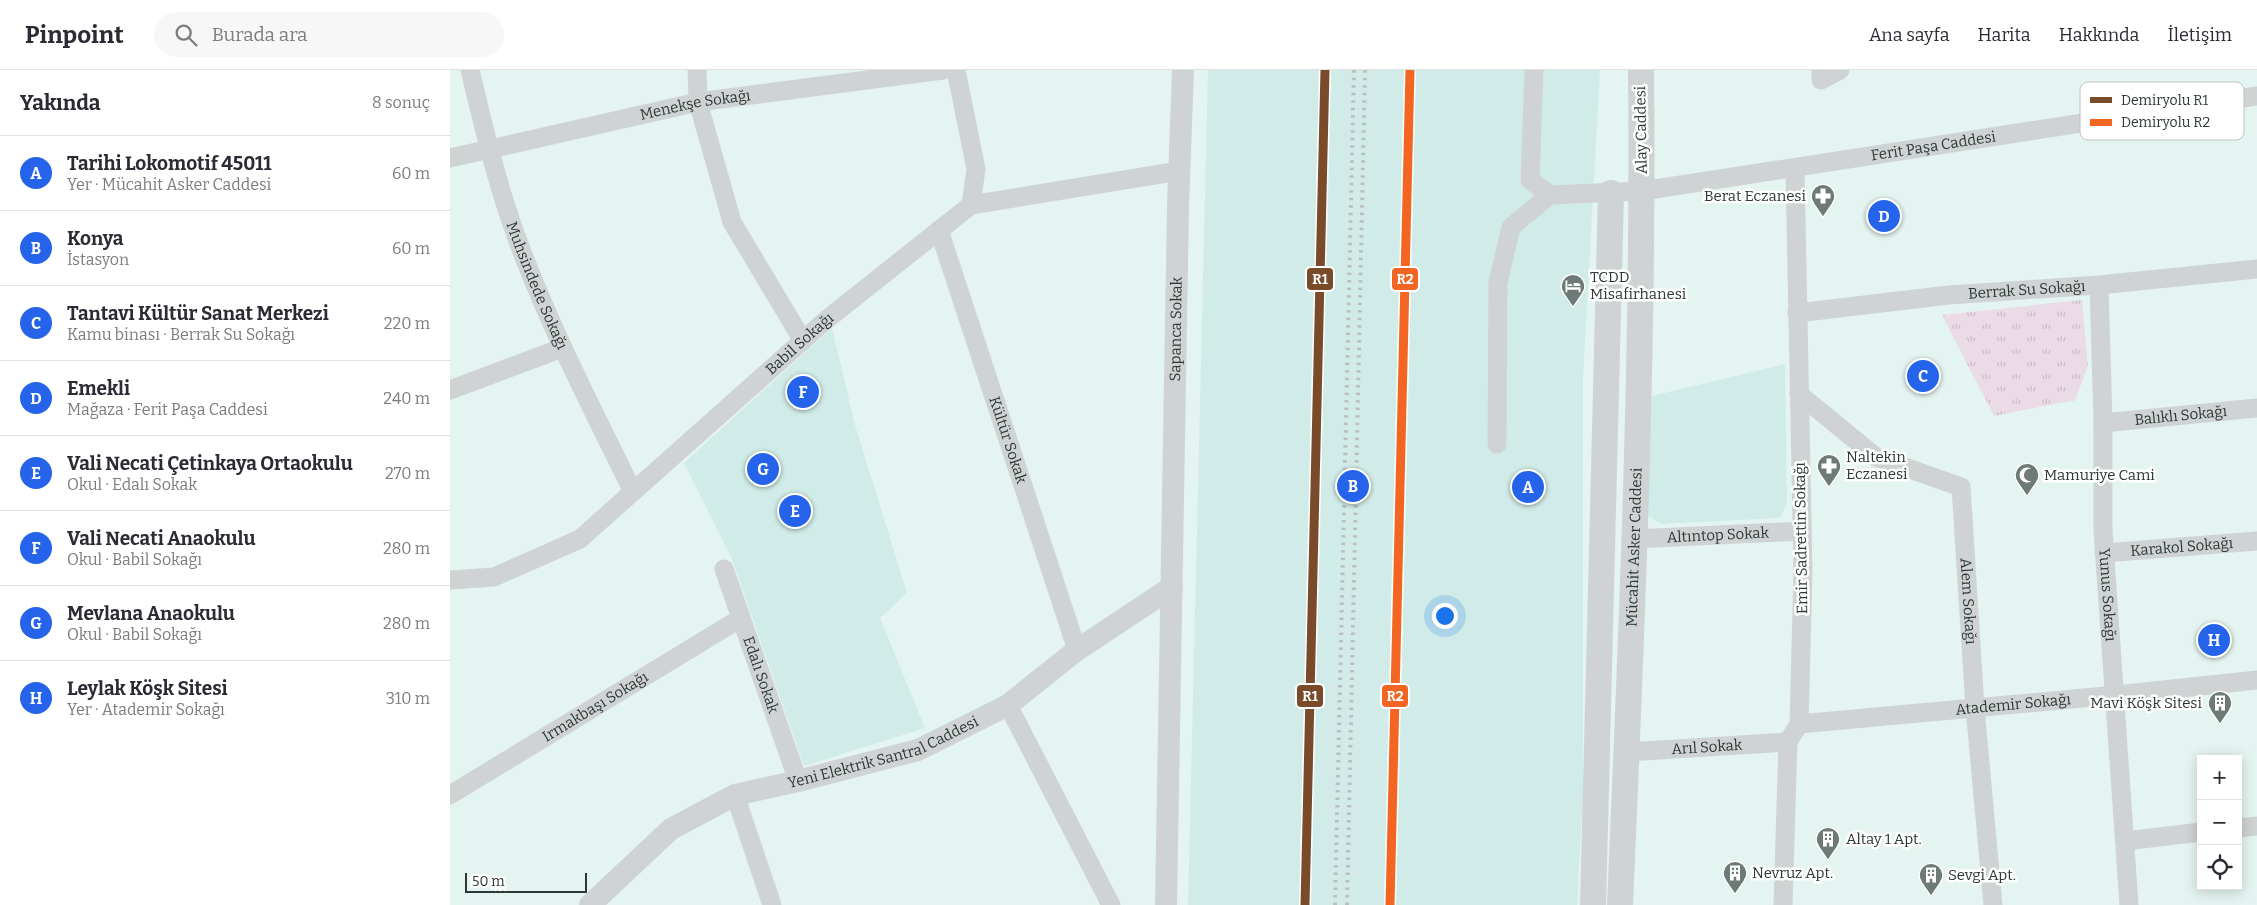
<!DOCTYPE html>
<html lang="tr">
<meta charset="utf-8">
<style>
body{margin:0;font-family:Bitter,serif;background:#f7f7f7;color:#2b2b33}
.controls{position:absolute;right:15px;bottom:15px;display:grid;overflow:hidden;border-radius:0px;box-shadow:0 2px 12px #0003}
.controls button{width:45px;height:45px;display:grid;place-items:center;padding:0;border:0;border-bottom:1px solid #e1e1e2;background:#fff;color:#2b2b33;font:25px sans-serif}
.scale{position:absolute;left:15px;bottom:12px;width:122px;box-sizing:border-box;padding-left:5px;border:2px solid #2d3836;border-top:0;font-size:14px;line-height:18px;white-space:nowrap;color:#2d3836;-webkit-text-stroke:4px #fff;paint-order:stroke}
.you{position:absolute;left:994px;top:545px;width:18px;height:18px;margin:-12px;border:4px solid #fff;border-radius:50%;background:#1a73e8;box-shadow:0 0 0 8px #1a73e833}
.badge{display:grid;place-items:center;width:32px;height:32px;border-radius:50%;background:#2563eb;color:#fff;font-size:16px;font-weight:700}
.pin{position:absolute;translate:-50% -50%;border:2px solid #fff;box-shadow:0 1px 5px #0006}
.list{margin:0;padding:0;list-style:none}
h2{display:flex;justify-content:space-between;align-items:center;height:65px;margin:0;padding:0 20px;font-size:21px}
h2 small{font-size:16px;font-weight:400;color:#7c7c81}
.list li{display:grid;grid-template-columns:32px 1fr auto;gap:15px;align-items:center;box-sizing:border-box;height:75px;padding:0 20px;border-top:1px solid #e1e1e2}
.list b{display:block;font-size:19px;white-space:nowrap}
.list p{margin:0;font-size:16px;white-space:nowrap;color:#7c7c81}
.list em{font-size:16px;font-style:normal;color:#7c7c81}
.icon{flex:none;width:28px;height:28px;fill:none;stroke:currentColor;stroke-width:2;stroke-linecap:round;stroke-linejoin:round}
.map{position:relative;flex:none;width:1807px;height:835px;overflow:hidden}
header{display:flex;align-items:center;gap:30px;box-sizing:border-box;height:70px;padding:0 25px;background:#fff;border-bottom:1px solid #e1e1e2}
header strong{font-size:24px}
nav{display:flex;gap:28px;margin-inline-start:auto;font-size:18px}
.search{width:350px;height:45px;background:#f7f7f7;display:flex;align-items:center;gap:12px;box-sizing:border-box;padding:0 18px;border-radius:28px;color:#7c7c81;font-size:19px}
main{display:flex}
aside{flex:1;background:#fff}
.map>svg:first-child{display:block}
</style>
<header>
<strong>Pinpoint</strong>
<div class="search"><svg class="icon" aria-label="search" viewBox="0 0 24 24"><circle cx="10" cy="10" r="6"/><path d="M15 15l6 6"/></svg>Burada ara</div>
<nav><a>Ana sayfa</a><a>Harita</a><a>Hakkında</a><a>İletişim</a></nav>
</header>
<main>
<aside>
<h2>Yakında<small>8 sonuç</small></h2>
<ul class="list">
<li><span class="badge">A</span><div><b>Tarihi Lokomotif 45011</b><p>Yer · Mücahit Asker Caddesi</p></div><em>60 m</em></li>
<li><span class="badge">B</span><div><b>Konya</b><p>İstasyon</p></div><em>60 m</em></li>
<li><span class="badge">C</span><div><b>Tantavi Kültür Sanat Merkezi</b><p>Kamu binası · Berrak Su Sokağı</p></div><em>220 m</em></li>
<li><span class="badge">D</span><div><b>Emekli</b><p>Mağaza · Ferit Paşa Caddesi</p></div><em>240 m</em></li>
<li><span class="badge">E</span><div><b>Vali Necati Çetinkaya Ortaokulu</b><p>Okul · Edalı Sokak</p></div><em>270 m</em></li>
<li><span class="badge">F</span><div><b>Vali Necati Anaokulu</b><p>Okul · Babil Sokağı</p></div><em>280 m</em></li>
<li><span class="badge">G</span><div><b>Mevlana Anaokulu</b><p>Okul · Babil Sokağı</p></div><em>280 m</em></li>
<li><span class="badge">H</span><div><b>Leylak Köşk Sitesi</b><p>Yer · Atademir Sokağı</p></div><em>310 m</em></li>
</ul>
</aside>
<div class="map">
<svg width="1807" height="835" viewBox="0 0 1807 835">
<defs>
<pattern id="park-tufts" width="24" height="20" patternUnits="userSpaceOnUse" patternTransform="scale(1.25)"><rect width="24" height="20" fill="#eadbe6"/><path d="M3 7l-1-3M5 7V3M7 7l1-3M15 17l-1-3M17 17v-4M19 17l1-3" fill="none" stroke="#c9bdc6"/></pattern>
</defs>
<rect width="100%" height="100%" fill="#e4f4f1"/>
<g fill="#d1ece8">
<path d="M 758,0 L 1150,0 L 1133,308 L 1133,724 L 1127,835 L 738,835 Z"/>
<path d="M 382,258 L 405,355 L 457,523 L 430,548 L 475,658 L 354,696 L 282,489 L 234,393 Z"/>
<path d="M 1335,294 L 1337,433 L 1330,448 L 1211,454 L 1198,446 L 1198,327 Z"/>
</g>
<path fill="url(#park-tufts)" d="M 1632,230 L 1638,296 L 1625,330 L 1544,346 L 1492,245 Z"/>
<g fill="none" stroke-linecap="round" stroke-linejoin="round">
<g stroke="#d0d3d3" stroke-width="19">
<path id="s1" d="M 20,0 C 35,63 50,127 74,187 C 105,267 145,344 183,422"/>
<path d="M 247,0 L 248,32 L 282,152 L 353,271"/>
<path d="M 506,0 L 526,99 L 521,135"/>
<path id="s2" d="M 1084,0 L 1080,110 L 1100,125 L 1192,121 L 1807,26"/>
<path d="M 1371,0 L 1371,10 L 1390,0"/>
<path id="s3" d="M 0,88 L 248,32 L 493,0"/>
<path id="s4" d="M 489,160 L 627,580"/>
<path id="s5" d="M 1649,215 L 1653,353 L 1653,461 L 1679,835"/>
<path id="s6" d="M 1347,243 L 1499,225 L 1649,215 L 1807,199"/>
<path d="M 0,320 L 112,278"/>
<path id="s7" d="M 1349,324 L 1426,387 L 1511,417 L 1525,638 L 1543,835"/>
<path id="s8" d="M 1653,353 L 1807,338"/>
<path d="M 1047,374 L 1048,213 L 1061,157 L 1100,125"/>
<path id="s9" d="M 1184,469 L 1352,461"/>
<path id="s10" d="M 1654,483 L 1807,471"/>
<path id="s11" d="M 274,499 L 348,711"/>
<path id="s12" d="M 0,510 L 44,507 L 130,469 L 376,250 L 521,135 L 729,101"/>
<path d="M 558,635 L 661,835"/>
<path id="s13" d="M 1349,654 L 1666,625 L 1807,610"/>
<path id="s14" d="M 1177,682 L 1338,672"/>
<path id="s15" d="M 0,725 L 291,548"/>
<path d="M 285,725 L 322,835"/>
<path d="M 1788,758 L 1807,756"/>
<path d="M 1675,771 L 1751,762"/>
<path d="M 1333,835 L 1338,672 L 1349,654 L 1353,502 L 1345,98"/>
</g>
<g stroke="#d0d3d3" stroke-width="22">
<path id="s16" d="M 140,835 L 221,759 L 285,725 L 348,711 L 468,680 L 558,635 L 627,580 L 722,517"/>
<path id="s17" d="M 716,835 L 728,136 L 733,0"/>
</g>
<g stroke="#d0d3d3" stroke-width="26">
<path d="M 1143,835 L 1161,123"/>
<path id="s18" d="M 1170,835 C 1182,557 1194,278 1191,0"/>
</g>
<g stroke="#bbbebe" stroke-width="4" stroke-dasharray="2.5 5" stroke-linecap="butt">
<path d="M 855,835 L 875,0"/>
<path d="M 885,835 L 904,0"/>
<path d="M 897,835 L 915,0"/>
</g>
<g stroke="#fff" stroke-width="12">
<path id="rail-1" d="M 855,835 L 875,0"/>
</g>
<g stroke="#fff" stroke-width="12">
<path id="rail-2" d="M 940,835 L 960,0"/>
</g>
<use href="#rail-1" stroke="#7a4b2a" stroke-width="9"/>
<use href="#rail-2" stroke="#f26522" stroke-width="9"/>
</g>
<defs>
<g id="pharmacy-pin" transform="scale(1.25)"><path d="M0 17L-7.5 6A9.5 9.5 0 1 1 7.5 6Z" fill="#6d7a77" stroke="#fff"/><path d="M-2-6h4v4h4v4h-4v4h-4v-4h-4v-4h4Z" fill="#fff"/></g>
<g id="hotel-pin" transform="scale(1.25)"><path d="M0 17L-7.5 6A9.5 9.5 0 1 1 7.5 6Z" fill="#6d7a77" stroke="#fff"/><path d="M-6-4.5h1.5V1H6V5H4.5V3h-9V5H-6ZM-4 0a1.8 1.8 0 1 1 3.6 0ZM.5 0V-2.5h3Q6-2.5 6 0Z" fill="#fff"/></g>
<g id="mosque-pin" transform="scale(1.25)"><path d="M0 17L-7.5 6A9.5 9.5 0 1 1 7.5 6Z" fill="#6d7a77" stroke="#fff"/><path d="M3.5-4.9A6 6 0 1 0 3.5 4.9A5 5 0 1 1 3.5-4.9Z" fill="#fff"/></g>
<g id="building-pin" transform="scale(1.25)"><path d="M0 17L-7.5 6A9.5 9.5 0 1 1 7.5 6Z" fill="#6d7a77" stroke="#fff"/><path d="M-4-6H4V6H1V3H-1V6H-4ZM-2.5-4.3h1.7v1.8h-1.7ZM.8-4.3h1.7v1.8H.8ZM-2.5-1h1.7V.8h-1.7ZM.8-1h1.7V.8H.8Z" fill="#fff"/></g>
</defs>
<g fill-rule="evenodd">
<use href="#pharmacy-pin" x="1373" y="126"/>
<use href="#hotel-pin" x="1123" y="216"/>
<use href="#pharmacy-pin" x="1379" y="396"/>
<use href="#mosque-pin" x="1577" y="405"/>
<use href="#building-pin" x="1770" y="633"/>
<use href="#building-pin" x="1378" y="769"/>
<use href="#building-pin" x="1285" y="803"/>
<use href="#building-pin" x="1481" y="805"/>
</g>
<g text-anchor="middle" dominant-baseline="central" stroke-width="5" stroke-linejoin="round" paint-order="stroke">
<g font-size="15" fill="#2d3836" stroke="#fff">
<text stroke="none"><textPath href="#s3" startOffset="251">Menekşe Sokağı</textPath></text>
<text transform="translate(1191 60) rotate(-91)">Alay Caddesi</text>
<text stroke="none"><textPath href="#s2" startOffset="522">Ferit Paşa Caddesi</textPath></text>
<text stroke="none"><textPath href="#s1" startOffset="226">Muhsindede Sokağı</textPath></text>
<text stroke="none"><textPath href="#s6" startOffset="231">Berrak Su Sokağı</textPath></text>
<text stroke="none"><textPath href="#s17" startOffset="576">Sapanca Sokak</textPath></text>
<text stroke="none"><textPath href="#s12" startOffset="432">Babil Sokağı</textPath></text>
<text stroke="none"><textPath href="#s8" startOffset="78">Balıklı Sokağı</textPath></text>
<text stroke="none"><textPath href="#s4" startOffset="221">Kültür Sokak</textPath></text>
<text stroke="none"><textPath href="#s9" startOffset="84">Altıntop Sokak</textPath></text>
<text transform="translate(1351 468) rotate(-91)">Emir Sadrettin Sokağı</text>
<text stroke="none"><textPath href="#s10" startOffset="78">Karakol Sokağı</textPath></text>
<text stroke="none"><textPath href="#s18" startOffset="358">Mücahit Asker Caddesi</textPath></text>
<text stroke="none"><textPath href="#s5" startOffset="310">Yunus Sokağı</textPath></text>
<text stroke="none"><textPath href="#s7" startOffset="304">Alem Sokağı</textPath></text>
<text stroke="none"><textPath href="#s11" startOffset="112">Edalı Sokak</textPath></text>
<text stroke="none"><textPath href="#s13" startOffset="215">Atademir Sokağı</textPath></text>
<text stroke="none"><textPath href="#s15" startOffset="170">Irmakbaşı Sokağı</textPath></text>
<text stroke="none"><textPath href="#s14" startOffset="80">Arıl Sokak</textPath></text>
<text stroke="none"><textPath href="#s16" startOffset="338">Yeni Elektrik Santral Caddesi</textPath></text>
</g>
<g font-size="15" fill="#2d3836" stroke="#fff" text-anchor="start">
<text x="1356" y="126" text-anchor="end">Berat Eczanesi</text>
<text x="1140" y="207">TCDD<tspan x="1140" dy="17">Misafirhanesi</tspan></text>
<text x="1396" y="387">Naltekin<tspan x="1396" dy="17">Eczanesi</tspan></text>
<text x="1594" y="405">Mamuriye Cami</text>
<text x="1752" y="633" text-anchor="end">Mavi Köşk Sitesi</text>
<text x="1396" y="769">Altay 1 Apt.</text>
<text x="1302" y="803">Nevruz Apt.</text>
<text x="1498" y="805">Sevgi Apt.</text>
</g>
</g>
<rect x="1630" y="12" width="164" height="58" rx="8" fill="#fff" stroke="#c0c3c3" stroke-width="1"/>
<rect x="1640" y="27" width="22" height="6" fill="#7a4b2a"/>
<rect x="1640" y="49" width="22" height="7" fill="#f26522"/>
<g font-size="14" fill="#2d3836">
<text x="1671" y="35">Demiryolu R1</text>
<text x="1671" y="57">Demiryolu R2</text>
</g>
<g stroke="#fff" stroke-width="2">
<rect x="856" y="197" width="28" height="24" rx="5" fill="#7a4b2a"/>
<rect x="941" y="197" width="28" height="24" rx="5" fill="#f26522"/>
<rect x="846" y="614" width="28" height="24" rx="5" fill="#7a4b2a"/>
<rect x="931" y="614" width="28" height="24" rx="5" fill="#f26522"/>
</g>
<g font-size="14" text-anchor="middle" font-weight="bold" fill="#fff">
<text x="870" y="214">R1</text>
<text x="955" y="214">R2</text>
<text x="860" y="631">R1</text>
<text x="945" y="631">R2</text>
</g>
</svg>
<div class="controls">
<button>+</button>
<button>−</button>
<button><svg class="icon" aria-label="locate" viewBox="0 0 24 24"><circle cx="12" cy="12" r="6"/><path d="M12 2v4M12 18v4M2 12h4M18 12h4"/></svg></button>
</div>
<div class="scale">50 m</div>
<div class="you"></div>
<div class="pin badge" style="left:1078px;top:417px">A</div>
<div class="pin badge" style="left:903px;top:416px">B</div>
<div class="pin badge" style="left:1473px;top:306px">C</div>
<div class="pin badge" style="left:1434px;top:146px">D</div>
<div class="pin badge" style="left:345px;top:441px">E</div>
<div class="pin badge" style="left:353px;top:322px">F</div>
<div class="pin badge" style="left:313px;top:399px">G</div>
<div class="pin badge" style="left:1764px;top:570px">H</div>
</div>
</main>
